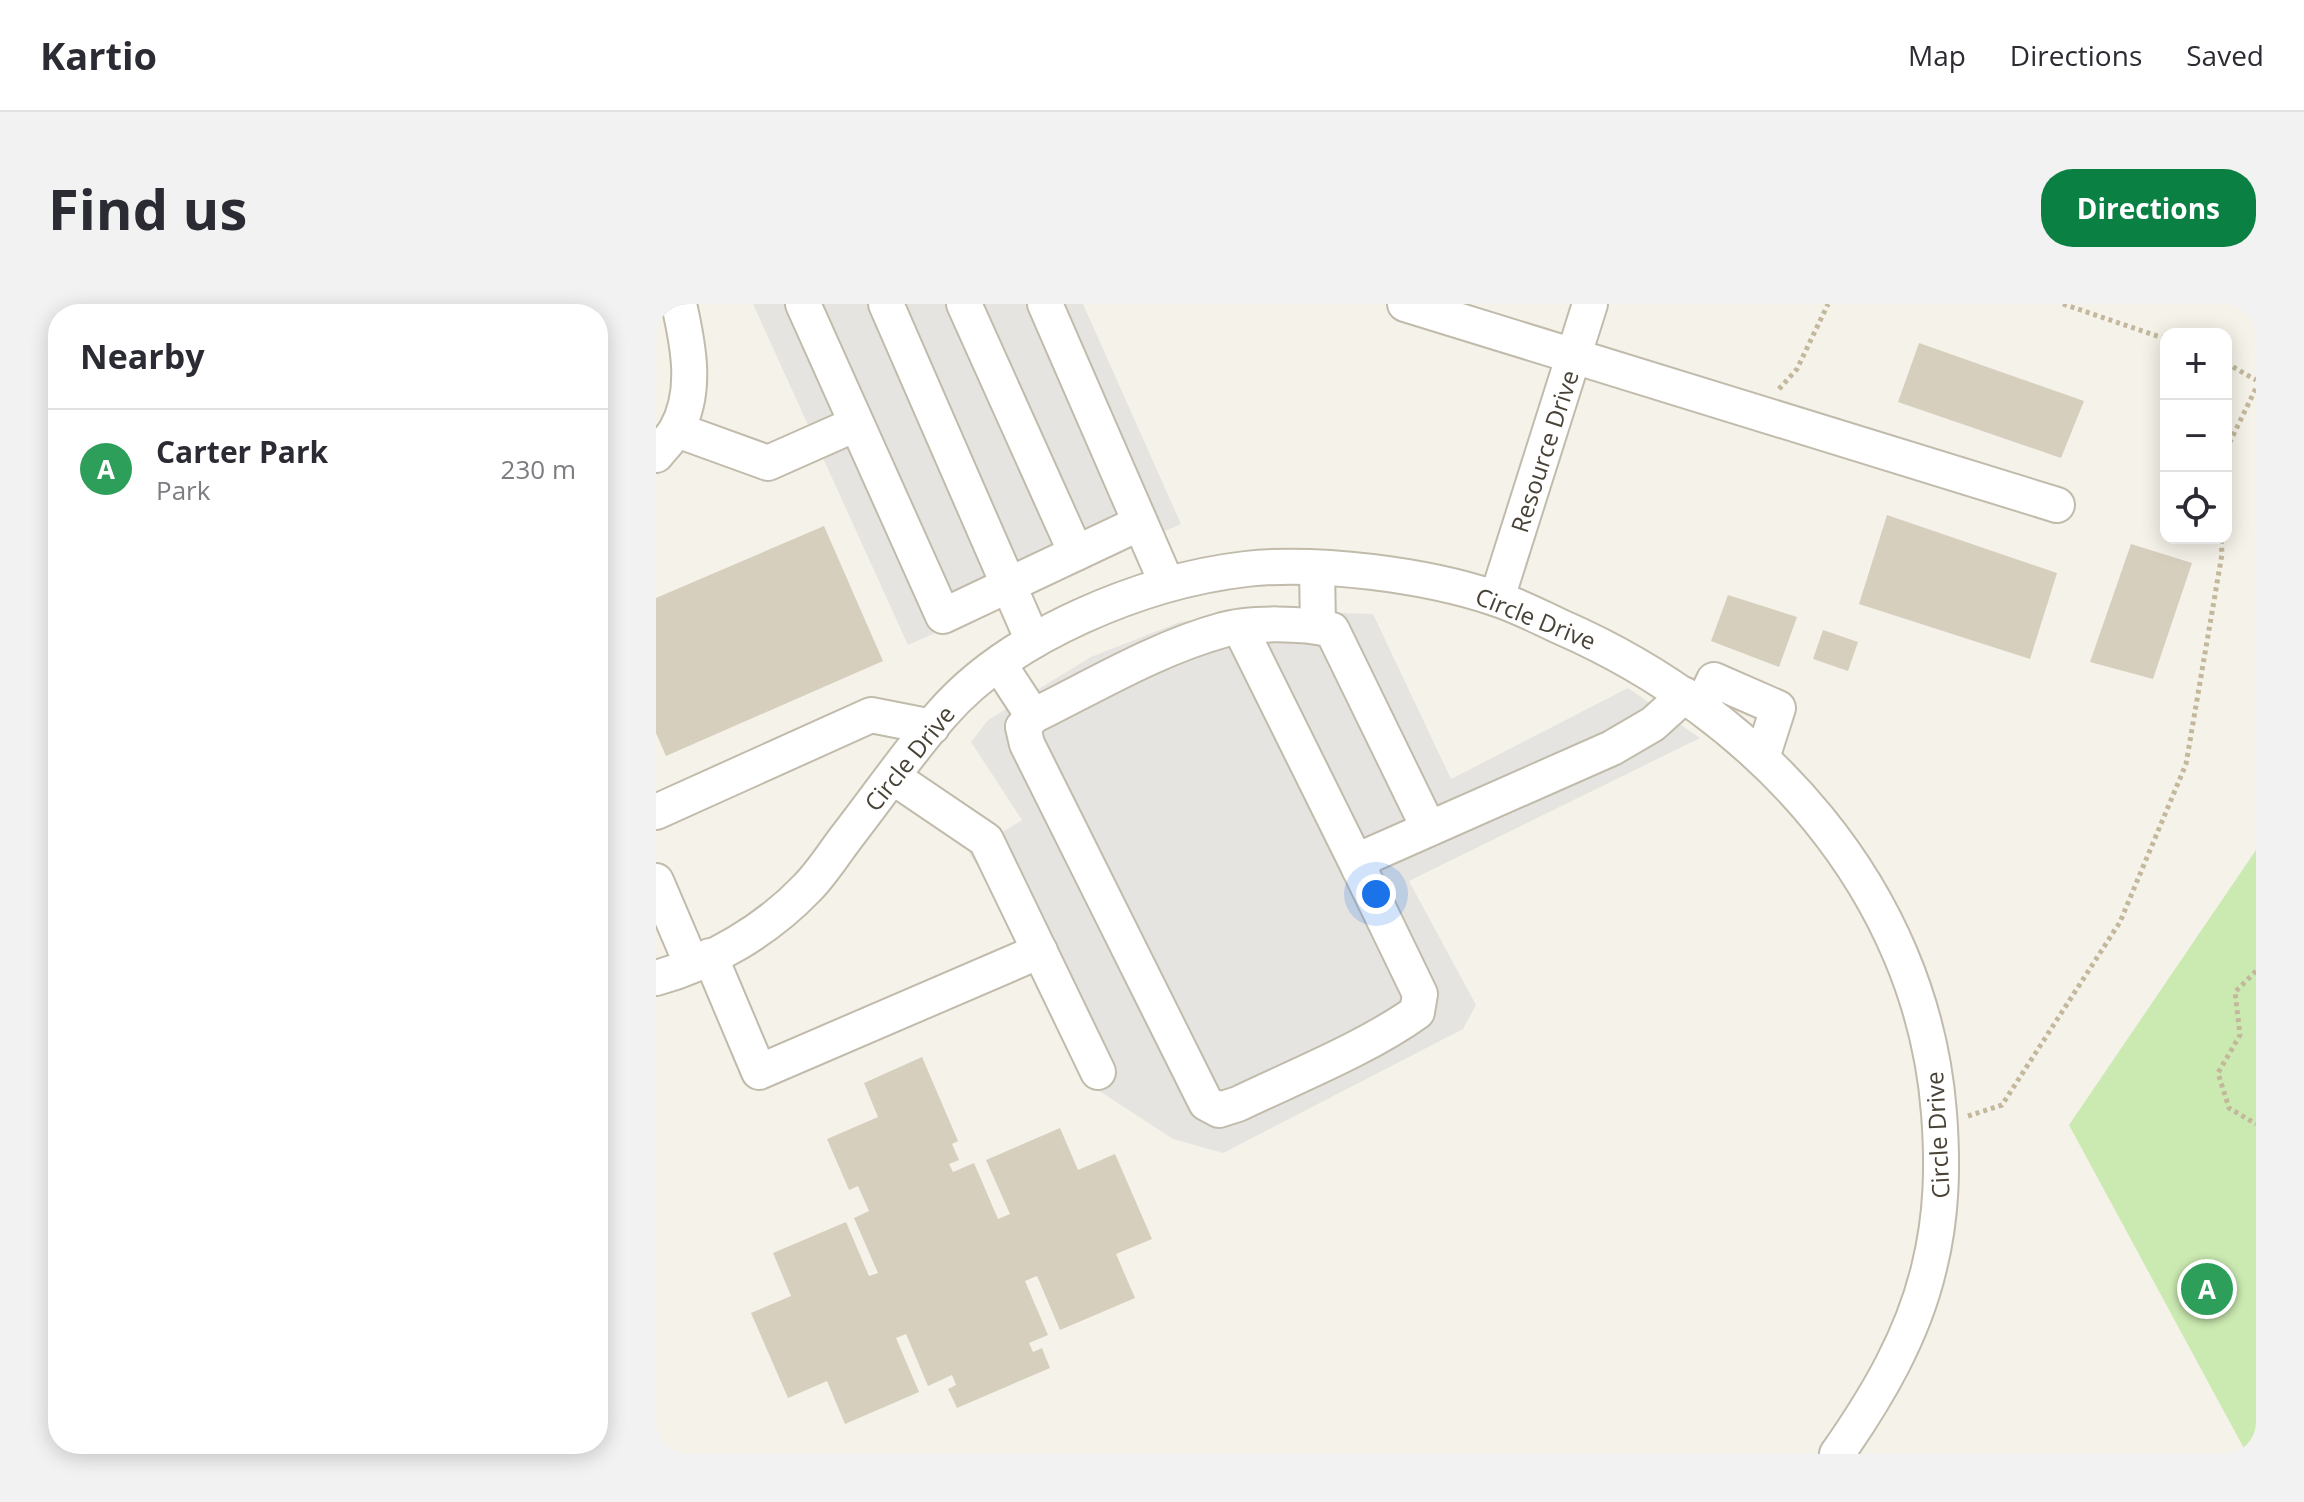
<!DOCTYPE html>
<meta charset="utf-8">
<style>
body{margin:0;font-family:"Open Sans",sans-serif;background:#f2f2f3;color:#2b2b33}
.controls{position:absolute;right:24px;top:24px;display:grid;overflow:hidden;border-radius:16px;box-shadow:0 4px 20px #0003}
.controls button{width:72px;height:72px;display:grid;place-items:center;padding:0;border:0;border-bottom:2px solid #e1e1e2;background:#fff;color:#2b2b33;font:40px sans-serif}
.you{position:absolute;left:720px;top:590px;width:28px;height:28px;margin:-20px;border:6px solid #fff;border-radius:50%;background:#1a73e8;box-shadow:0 0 0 12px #1a73e833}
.badge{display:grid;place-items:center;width:52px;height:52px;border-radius:50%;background:#0b8043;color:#fff;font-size:26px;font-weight:700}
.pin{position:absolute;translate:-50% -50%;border:4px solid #fff;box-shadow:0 2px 8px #0006}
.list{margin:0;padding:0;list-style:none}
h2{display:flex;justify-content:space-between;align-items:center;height:104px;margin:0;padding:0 32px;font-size:34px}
h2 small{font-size:26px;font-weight:400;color:#7c7c81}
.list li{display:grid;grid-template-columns:52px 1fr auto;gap:24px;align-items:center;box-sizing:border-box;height:120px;padding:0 32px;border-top:2px solid #e1e1e2}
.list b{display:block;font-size:30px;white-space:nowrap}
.list p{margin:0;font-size:26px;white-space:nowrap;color:#7c7c81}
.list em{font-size:26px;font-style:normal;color:#7c7c81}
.icon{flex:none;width:44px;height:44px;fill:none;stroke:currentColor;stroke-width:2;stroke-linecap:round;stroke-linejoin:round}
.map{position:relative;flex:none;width:1600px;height:1150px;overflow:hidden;border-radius:32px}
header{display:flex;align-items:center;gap:48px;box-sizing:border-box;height:112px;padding:0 40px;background:#fff;border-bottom:2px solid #e1e1e2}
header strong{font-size:38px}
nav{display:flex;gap:44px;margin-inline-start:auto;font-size:28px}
.intro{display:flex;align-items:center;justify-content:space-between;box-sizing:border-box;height:192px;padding:0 48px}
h1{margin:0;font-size:56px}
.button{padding:20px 36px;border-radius:32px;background:#0b8043;color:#fff;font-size:28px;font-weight:700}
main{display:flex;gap:48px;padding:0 48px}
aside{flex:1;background:#fff;border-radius:32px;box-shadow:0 4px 20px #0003}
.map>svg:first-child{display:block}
</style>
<header>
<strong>Kartio</strong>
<nav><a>Map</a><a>Directions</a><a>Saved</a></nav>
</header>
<div class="intro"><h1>Find us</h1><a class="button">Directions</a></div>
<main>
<aside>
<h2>Nearby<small></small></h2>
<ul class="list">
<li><span class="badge" style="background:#2e9e5b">A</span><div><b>Carter Park</b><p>Park</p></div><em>230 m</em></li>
</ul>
</aside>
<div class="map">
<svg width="1600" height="1150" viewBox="0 0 1600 1150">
<rect width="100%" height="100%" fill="#f5f2e9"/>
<path fill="#cbeab1" d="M 1600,546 L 1600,1150 L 1591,1150 L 1413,821 Z"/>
<g fill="#e6e4e1">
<path d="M 97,0 L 427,0 L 525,220 L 252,341 Z"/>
<path d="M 610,306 L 717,310 L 795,475 L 972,384 L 1044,434 L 753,577 L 820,701 L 807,725 L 567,849 L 517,835 L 431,779 L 347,602 L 313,549 L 366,516 L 315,438 L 332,416 L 435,353 L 524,318 Z"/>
</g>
<g fill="#d7cfbe">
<path d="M 1263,39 L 1428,97 L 1405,154 L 1242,98 Z"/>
<path d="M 1231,211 L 1401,269 L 1374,355 L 1203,300 Z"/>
<path d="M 168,222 L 227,357 L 10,452 L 0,429 L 0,294 Z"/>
<path d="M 1475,240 L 1536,259 L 1497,375 L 1434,358 Z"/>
<path d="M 1072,291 L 1141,313 L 1123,363 L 1055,337 Z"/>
<path d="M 1167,326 L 1202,338 L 1192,367 L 1157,355 Z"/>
<path d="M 266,753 L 302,837 L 296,840 L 303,856 L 293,860 L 297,868 L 318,859 L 342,915 L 354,910 L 330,856 L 404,824 L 422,866 L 459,850 L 496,935 L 460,950 L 479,994 L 404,1026 L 381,972 L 369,977 L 392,1031 L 373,1039 L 377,1048 L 386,1044 L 394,1064 L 301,1104 L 292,1085 L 300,1081 L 296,1071 L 272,1082 L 250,1030 L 240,1034 L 263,1088 L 189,1120 L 171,1077 L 132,1094 L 95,1009 L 135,992 L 117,949 L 190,918 L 213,972 L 222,969 L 198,914 L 213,907 L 202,882 L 193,886 L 171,835 L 222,813 L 208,779 Z"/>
</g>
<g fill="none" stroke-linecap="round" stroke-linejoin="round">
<g stroke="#c1bbab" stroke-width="38">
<g id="minor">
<path d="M 147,0 L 287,312 L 484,219"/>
<path d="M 230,0 L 377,337"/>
<path d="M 308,0 L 420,249"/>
<path d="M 389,0 L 511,280"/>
<path d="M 749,0 L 1401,201"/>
<path d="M 21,126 L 112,159 L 200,120"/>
<path d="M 0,151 C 6,143 15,135 20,126 C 42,88 32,40 23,0"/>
<path d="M 661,264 L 662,322"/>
<path d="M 841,294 L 934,0"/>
<path d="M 584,324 L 703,564"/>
<path d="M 343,360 L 377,412"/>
<path d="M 1045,403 L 1058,376 L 1122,404 L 1106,454"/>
<path d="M 237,473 L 330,536 L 442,768"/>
<path d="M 0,508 L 215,411 L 276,423"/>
<path d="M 773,525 L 676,326 C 649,319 593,318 567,326 C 501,344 438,382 377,412 L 367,423 L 371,440 L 550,799 L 563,806 L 582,800 C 638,773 711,744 761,708 L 764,690 L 703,564 L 714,551 L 956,444 L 997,420 L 1029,391"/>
<path d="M 0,577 L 36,661"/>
<path d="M 54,652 L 103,768 L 384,647"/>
<path d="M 0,674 C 55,659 111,626 151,584 C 165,570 177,551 189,535 C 221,494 251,450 285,411 C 354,331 487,277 590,265 C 662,257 770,271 838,294 C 861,301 883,313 905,323 C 1104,410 1266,586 1283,809 C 1287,862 1286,912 1273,964 C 1257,1032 1221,1093 1181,1150"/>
</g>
</g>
<g stroke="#c3b89c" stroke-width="5" stroke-dasharray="4 4" stroke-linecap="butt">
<path d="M 1407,0 L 1510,35"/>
<path d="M 1570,59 L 1600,76"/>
<path d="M 1123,85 L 1141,65 L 1172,0"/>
<path d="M 1570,146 L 1600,84"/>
<path d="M 1600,667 L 1579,688 L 1584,731 L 1562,769 L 1573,804 L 1600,820"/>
<path d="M 1312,812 L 1346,801 L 1464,618 L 1530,460 L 1566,250 L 1565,234"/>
</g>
<use href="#minor" stroke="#fff" stroke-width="34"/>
</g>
<g text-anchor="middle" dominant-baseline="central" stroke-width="6" stroke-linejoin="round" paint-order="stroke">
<g font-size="24" fill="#494337" stroke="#fff">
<text transform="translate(888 147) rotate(-72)">Resource Drive</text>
<text transform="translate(880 314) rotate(22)">Circle Drive</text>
<text transform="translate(253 454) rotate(-51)">Circle Drive</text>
<text transform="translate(1281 831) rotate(-93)">Circle Drive</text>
</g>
</g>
</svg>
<div class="controls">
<button>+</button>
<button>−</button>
<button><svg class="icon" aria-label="locate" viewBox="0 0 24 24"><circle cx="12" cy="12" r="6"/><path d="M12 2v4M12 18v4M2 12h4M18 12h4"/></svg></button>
</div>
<div class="you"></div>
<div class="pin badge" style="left:1551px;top:985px;background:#2e9e5b">A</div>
</div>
</main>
